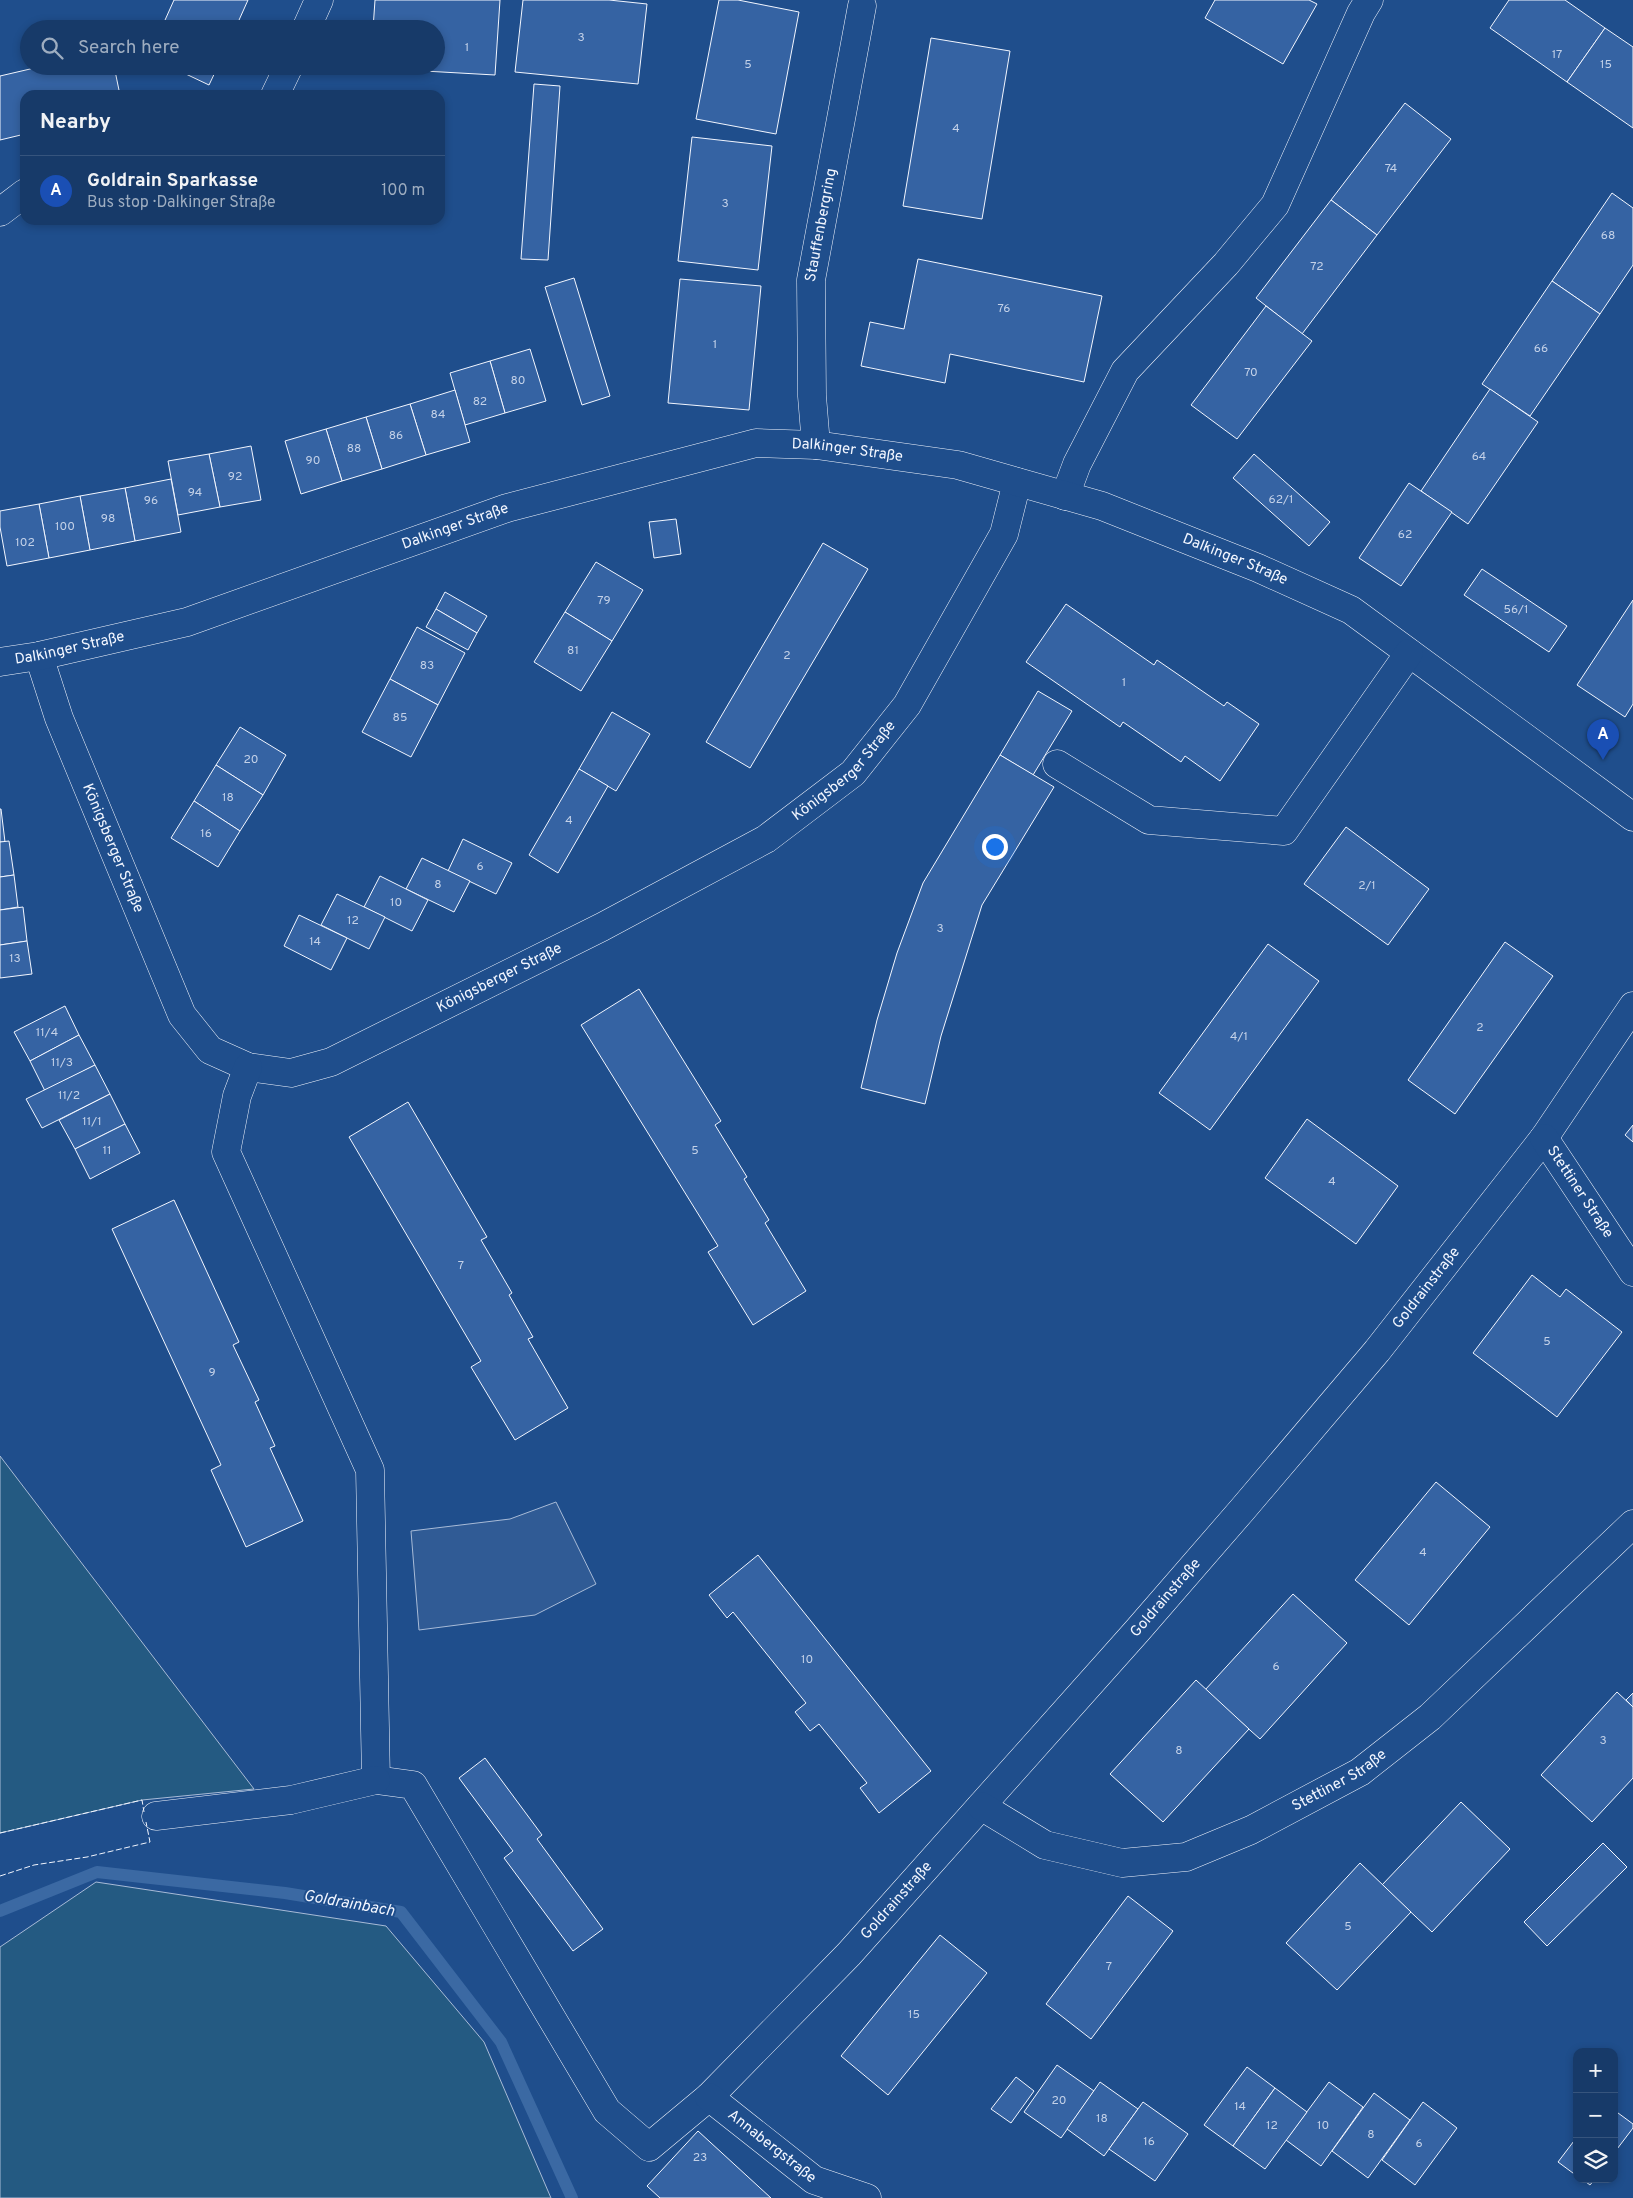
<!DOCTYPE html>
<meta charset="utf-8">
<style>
body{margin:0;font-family:Overpass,sans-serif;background:#244571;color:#f1f3f6}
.controls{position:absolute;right:15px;bottom:15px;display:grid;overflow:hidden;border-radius:10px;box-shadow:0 2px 8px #0003}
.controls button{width:45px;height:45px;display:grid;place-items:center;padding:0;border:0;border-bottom:1px solid #36547d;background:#173a69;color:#f1f3f6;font:25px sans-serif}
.you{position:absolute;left:994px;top:846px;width:18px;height:18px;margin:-12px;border:4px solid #fff;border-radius:50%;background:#1a73e8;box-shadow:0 0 0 8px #1a73e833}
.badge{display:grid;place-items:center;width:32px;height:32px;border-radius:50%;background:#ffb74d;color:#fff;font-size:16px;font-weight:700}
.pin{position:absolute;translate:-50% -41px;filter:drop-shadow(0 1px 2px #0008)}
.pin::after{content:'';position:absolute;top:26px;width:18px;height:15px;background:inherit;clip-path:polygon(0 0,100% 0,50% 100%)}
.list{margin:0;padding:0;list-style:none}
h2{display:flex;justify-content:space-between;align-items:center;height:65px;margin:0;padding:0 20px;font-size:21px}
h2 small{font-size:16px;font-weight:400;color:#9eadc0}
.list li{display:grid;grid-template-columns:32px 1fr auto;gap:15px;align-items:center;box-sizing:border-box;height:70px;padding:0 20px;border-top:1px solid #36547d}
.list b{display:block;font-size:19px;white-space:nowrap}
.list p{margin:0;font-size:16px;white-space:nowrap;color:#9eadc0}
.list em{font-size:16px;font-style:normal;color:#9eadc0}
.icon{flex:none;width:28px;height:28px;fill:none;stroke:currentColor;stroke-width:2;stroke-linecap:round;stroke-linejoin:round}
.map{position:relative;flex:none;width:1633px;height:2198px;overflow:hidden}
.search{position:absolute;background:#173a69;box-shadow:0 2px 8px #0003;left:20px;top:20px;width:425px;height:55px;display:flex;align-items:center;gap:12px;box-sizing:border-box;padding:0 18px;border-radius:28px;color:#9eadc0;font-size:19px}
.panel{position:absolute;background:#173a69;box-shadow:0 2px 8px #0003;left:20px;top:90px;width:425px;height:135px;border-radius:15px}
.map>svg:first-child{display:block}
</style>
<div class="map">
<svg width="1633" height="2198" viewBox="0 0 1633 2198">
<rect width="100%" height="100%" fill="#1f4e8c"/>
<g fill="#245a82" stroke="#a8bbd7">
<path d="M 0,1456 L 254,1789 L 142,1800 L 0,1833 Z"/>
<path d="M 96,1882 L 386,1926 L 484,2042 L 551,2198 L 0,2198 L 0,1947 Z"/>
</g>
<path fill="#305b95" stroke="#a8bbd7" d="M 556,1502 L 596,1584 L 535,1615 L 419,1630 L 411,1531 L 510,1519 Z"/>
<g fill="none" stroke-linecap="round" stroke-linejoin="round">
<path stroke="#3b69a3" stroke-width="12" d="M 0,1911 L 97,1872 L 285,1893 L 401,1912 L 501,2042 L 572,2198"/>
</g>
<g fill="#3563a3" stroke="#f2f6ff">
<path d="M 174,0 L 248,0 L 235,29 L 161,29 Z"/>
<path d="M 375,0 L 500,0 L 495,75 L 371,68 L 371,66 L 436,66 L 436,29 L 373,29 Z"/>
<path d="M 523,0 L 609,0 L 647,4 L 638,84 L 515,72 Z"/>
<path d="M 719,0 L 738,0 L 799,12 L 776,134 L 696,119 Z"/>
<path d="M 1215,0 L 1309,0 L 1317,4 L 1283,64 L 1205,18 Z"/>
<path d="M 1509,0 L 1565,0 L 1605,28 L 1567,82 L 1490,28 Z"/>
<path d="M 1605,28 L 1633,47 L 1633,128 L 1567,82 Z"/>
<path d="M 931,38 L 1010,51 L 982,219 L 903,206 Z"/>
<path d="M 43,66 L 114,66 L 120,95 L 25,95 L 25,134 L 0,140 L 0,76 Z"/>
<path d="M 169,66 L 218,66 L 209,85 Z"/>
<path d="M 534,84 L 560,86 L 548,260 L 521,259 Z"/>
<path d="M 1405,103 L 1451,139 L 1377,235 L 1331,200 Z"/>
<path d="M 692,137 L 772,146 L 758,270 L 678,261 Z"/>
<path d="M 1612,193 L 1633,208 L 1633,265 L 1600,314 L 1552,281 Z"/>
<path d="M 1331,200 L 1377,235 L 1302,334 L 1256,298 Z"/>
<path d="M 918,259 L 1102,296 L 1084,382 L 950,354 L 945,383 L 861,366 L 870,322 L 904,329 Z"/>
<path d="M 574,278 L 610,396 L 582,405 L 545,287 Z"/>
<path d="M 680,279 L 761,286 L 749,410 L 668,403 Z"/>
<path d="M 1552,281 L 1600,314 L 1530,416 L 1482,384 Z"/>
<path d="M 1266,306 L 1312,341 L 1237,439 L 1191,405 Z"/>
<path d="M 530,349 L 546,401 L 505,413 L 490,361 Z"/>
<path d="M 490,361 L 505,413 L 465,425 L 450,373 Z"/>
<path d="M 1490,389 L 1538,422 L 1468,524 L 1421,491 Z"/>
<path d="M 455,390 L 470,442 L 426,455 L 410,404 Z"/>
<path d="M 410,404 L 426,455 L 382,469 L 366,417 Z"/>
<path d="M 366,417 L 382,469 L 342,481 L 326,429 Z"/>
<path d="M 326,429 L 342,481 L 301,494 L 285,441 Z"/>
<path d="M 251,446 L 261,500 L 220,507 L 209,454 Z"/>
<path d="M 209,454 L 220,507 L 178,515 L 168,461 Z"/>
<path d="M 1254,454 L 1330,522 L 1309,546 L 1233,478 Z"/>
<path d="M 171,479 L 181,532 L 135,541 L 125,488 Z"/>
<path d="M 1409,483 L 1452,512 L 1401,586 L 1359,558 Z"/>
<path d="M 125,488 L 135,541 L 90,550 L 80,496 Z"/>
<path d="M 80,496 L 90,550 L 49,558 L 39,504 Z"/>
<path d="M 39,504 L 49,558 L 7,566 L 0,527 L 0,511 Z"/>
<path d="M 676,519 L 681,554 L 654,558 L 649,522 Z"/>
<path d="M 823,543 L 868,569 L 750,768 L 706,742 Z"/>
<path d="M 596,562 L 643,590 L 612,641 L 565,612 Z"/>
<path d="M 1482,569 L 1567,626 L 1549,652 L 1464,595 Z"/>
<path d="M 445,592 L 487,616 L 477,633 L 436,609 Z"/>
<path d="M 1633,600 L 1633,704 L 1625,717 L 1577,685 Z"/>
<path d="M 1066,604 L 1154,665 L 1157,660 L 1224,706 L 1227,702 L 1259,724 L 1220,781 L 1185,756 L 1181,762 L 1123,722 L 1120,727 L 1026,662 Z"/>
<path d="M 436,609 L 477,633 L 468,650 L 426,627 Z"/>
<path d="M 565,612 L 612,641 L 581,691 L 534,662 Z"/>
<path d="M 417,627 L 465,653 L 438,705 L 390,679 Z"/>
<path d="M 390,679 L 438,705 L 411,757 L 362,732 Z"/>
<path d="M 1038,691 L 1072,711 L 1033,775 L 1000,755 Z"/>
<path d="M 612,712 L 650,734 L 616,791 L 579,769 Z"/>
<path d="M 240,727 L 286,755 L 263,795 L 216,765 Z"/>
<path d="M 1000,755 L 1054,787 L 982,905 L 941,1036 L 925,1104 L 861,1088 L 877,1020 L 897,953 L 923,883 Z"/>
<path d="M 216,765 L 263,795 L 240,831 L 194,801 Z"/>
<path d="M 579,769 L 608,786 L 558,873 L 529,855 Z"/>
<path d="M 194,801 L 240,831 L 218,867 L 171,838 Z"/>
<path d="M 1,809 L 5,842 L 0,842 L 0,809 Z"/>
<path d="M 1346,827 L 1429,889 L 1388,945 L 1304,884 Z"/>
<path d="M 463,839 L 512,863 L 496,894 L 448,871 Z"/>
<path d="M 9,841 L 14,875 L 0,877 L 0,842 Z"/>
<path d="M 422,858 L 470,881 L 454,912 L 406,889 Z"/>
<path d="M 14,875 L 18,907 L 0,910 L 0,877 Z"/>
<path d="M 380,876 L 428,900 L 412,931 L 364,907 Z"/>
<path d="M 337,894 L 385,917 L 369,949 L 321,925 Z"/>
<path d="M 23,907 L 27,941 L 0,945 L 0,910 Z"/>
<path d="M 299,915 L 347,938 L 331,970 L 284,946 Z"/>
<path d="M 27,941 L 32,974 L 0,978 L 0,945 Z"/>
<path d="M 1505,942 L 1553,976 L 1455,1114 L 1408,1080 Z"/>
<path d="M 1268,944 L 1319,981 L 1210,1130 L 1159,1093 Z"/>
<path d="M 639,989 L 721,1121 L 715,1125 L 747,1177 L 744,1179 L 769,1220 L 765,1223 L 806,1291 L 753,1325 L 708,1252 L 718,1246 L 581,1025 Z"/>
<path d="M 65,1006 L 79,1035 L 30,1061 L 14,1032 Z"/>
<path d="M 79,1035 L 95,1065 L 45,1091 L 30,1061 Z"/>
<path d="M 95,1065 L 110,1094 L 42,1128 L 26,1099 Z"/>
<path d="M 110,1094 L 125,1124 L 75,1149 L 59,1120 Z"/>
<path d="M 408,1102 L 487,1237 L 481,1240 L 512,1293 L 509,1295 L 533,1337 L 528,1339 L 568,1408 L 515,1440 L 471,1367 L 481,1361 L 349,1137 Z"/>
<path d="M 1307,1119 L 1398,1186 L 1356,1244 L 1265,1178 Z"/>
<path d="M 125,1124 L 140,1153 L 90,1179 L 75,1149 Z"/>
<path d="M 1633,1125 L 1633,1142 L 1625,1135 Z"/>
<path d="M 174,1200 L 239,1342 L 233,1345 L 259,1400 L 255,1402 L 275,1446 L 270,1448 L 303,1521 L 246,1547 L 211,1470 L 221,1465 L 112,1229 Z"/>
<path d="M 1532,1275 L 1560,1297 L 1566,1289 L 1622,1332 L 1557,1417 L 1473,1353 Z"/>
<path d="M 1436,1482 L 1490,1527 L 1409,1625 L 1355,1580 Z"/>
<path d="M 758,1555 L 931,1771 L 879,1813 L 860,1788 L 867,1783 L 819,1724 L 810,1731 L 795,1712 L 806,1703 L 733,1612 L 727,1618 L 709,1595 Z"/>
<path d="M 1293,1594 L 1347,1643 L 1260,1739 L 1205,1690 Z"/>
<path d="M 1196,1680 L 1249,1729 L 1163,1822 L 1110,1774 Z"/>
<path d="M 1617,1692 L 1633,1707 L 1633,1778 L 1592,1822 L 1541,1775 Z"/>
<path d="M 1633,1693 L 1633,1707 L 1626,1700 Z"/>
<path d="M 485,1758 L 542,1835 L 537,1839 L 603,1929 L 573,1951 L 504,1858 L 513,1851 L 459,1778 Z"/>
<path d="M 1461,1802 L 1510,1849 L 1432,1932 L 1382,1885 Z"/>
<path d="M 1603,1843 L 1627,1867 L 1547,1946 L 1524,1922 Z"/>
<path d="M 1360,1863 L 1411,1912 L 1337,1990 L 1286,1943 Z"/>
<path d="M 1128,1896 L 1173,1931 L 1091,2039 L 1046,2004 Z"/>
<path d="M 940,1935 L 987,1973 L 888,2095 L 841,2056 Z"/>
<path d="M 1057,2065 L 1094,2091 L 1061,2138 L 1024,2112 Z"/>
<path d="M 1247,2067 L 1275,2088 L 1233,2146 L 1204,2125 Z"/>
<path d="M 1016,2077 L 1034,2091 L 1011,2123 L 991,2109 Z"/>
<path d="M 1100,2082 L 1138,2109 L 1104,2156 L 1067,2129 Z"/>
<path d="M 1329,2082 L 1363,2107 L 1321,2166 L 1286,2140 Z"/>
<path d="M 1275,2088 L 1307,2112 L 1265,2169 L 1233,2146 Z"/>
<path d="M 1374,2093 L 1410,2120 L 1368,2178 L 1332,2151 Z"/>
<path d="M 1143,2102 L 1188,2134 L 1155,2181 L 1109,2149 Z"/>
<path d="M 1423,2102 L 1457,2128 L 1415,2185 L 1382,2160 Z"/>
<path d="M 1614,2110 L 1633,2124 L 1633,2128 L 1614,2153 Z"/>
<path d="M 698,2131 L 771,2198 L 660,2198 L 647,2186 Z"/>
<path d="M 1577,2137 L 1577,2176 L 1558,2162 Z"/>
<path d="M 1582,2179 L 1595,2179 L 1590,2185 Z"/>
</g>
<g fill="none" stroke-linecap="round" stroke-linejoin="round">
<g stroke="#f2f6ff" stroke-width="29">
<g id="minor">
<path d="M 306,29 L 319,0"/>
<path d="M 275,95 L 289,66"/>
<path d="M 0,212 L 25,193"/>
<path id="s1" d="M 816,445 L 812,396 L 811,280 L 862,6"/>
<path d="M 1065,496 L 1077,464 L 1125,371 L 1226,264 L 1275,205 L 1361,13 L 1369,0"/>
<path id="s2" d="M 39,656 L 59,718 L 182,1015 L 210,1050 L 248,1067 L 291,1073 L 331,1062 L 602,927 L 766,839 L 853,773 L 907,705 L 1004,534 L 1017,482"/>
<path id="s3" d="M 0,662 L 39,656 L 187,622 L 507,508 L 756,443 L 816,445 L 958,465 L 1102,506 L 1258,568 L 1351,610 L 1633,817"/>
<path d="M 1057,764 L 1149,820 L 1284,831 L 1409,653"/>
<path id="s4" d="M 248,1067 L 237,1096 L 226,1152 L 370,1470 L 376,1780 L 413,1785 L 607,2111 L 649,2147 L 709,2097 L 849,1954 L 1137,1631 L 1242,1510 L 1377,1351 L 1544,1138 L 1633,1006"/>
<path id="s5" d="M 1544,1138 L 1633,1272"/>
<path id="s6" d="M 981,1806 L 1045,1845 L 1122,1863 L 1186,1857 L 1251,1830 L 1360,1772 L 1430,1717 L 1633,1524"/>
<path d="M 156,1816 L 291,1800 L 376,1780"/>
<path id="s7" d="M 709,2097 L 814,2180 L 867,2198"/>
</g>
</g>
<use href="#minor" stroke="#1f4e8c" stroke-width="28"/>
<g stroke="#f2f6ff" stroke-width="1" stroke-dasharray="6 2.5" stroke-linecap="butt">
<path d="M 0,1833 L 142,1800 L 144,1812"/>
<path d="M 0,1876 L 34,1865 L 87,1857 L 150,1842 L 146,1822"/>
</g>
</g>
<g text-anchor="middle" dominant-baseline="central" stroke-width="4" stroke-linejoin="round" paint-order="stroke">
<g font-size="12" fill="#c3d1e8">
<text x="581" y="38">3</text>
<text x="467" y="48">1</text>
<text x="1557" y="55">17</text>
<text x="748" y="65">5</text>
<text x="1606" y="65">15</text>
<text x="956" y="129">4</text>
<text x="1391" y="169">74</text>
<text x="725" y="204">3</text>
<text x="1608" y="236">68</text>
<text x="1317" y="267">72</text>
<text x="1004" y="309">76</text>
<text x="715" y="345">1</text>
<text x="1541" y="349">66</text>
<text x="1251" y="373">70</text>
<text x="518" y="381">80</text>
<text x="480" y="402">82</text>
<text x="438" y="415">84</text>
<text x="396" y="436">86</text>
<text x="354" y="449">88</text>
<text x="1479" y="457">64</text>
<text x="313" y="461">90</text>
<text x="235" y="477">92</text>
<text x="195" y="493">94</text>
<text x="1281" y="500">62/1</text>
<text x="151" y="501">96</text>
<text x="108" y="519">98</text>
<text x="65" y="527">100</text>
<text x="1405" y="535">62</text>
<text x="25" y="543">102</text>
<text x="604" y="601">79</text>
<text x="1516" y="610">56/1</text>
<text x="573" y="651">81</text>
<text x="787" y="656">2</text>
<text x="427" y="666">83</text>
<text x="1124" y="683">1</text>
<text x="400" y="718">85</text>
<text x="251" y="760">20</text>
<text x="228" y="798">18</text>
<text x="569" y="821">4</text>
<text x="206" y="834">16</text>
<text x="480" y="867">6</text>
<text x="438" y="885">8</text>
<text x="1367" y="886">2/1</text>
<text x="396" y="903">10</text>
<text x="353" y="921">12</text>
<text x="940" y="929">3</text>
<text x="315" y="942">14</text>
<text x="15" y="959">13</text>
<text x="1480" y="1028">2</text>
<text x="47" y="1033">11/4</text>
<text x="1239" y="1037">4/1</text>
<text x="62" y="1063">11/3</text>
<text x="69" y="1096">11/2</text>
<text x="92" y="1122">11/1</text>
<text x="107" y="1151">11</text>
<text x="695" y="1151">5</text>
<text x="1332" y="1182">4</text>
<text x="461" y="1266">7</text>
<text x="1547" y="1342">5</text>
<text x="212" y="1373">9</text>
<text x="1423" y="1553">4</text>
<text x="807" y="1660">10</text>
<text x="1276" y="1667">6</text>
<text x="1603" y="1741">3</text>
<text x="1179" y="1751">8</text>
<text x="1348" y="1927">5</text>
<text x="1109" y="1967">7</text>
<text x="914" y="2015">15</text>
<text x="1059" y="2101">20</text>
<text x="1240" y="2107">14</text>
<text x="1102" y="2119">18</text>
<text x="1272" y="2126">12</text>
<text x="1323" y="2126">10</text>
<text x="1371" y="2135">8</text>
<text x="1149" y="2142">16</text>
<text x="1419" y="2144">6</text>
<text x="700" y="2158">23</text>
</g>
<g font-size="15" fill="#f2f6ff" stroke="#1f4e8c">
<text stroke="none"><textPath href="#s1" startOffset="221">Stauffenbergring</textPath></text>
<text stroke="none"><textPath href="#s3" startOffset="880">Dalkinger Straße</textPath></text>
<text stroke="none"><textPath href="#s3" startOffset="476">Dalkinger Straße</textPath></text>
<text stroke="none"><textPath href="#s3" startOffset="1285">Dalkinger Straße</textPath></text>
<text stroke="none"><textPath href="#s3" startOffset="71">Dalkinger Straße</textPath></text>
<text stroke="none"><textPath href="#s2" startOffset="1151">Königsberger Straße</textPath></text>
<text stroke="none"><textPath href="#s2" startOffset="206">Königsberger Straße</textPath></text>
<text stroke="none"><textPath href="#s2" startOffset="746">Königsberger Straße</textPath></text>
<text stroke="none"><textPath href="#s5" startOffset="65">Stettiner Straße</textPath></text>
<text stroke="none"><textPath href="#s4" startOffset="2379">Goldrainstraße</textPath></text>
<text stroke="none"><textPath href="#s4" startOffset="1974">Goldrainstraße</textPath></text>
<text stroke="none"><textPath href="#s6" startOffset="390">Stettiner Straße</textPath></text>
<text stroke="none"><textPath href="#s4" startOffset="1569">Goldrainstraße</textPath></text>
<text stroke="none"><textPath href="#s7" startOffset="80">Annabergstraße</textPath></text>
</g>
<g font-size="16" font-style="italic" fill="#f2f6ff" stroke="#1f4e8c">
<text transform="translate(349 1904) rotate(10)">Goldrainbach</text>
</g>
</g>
</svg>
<div class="controls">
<button>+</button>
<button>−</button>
<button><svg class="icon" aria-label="layers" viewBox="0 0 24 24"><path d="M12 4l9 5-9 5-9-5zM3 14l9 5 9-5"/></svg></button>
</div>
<div class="you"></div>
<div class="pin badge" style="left:1603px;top:760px;background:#1a4fb4">A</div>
<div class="search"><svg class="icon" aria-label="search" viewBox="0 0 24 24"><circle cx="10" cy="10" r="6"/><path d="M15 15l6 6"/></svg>Search here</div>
<section class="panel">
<h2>Nearby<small></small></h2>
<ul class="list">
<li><span class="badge" style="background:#1a4fb4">A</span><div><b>Goldrain Sparkasse</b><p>Bus stop · Dalkinger Straße</p></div><em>100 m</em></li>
</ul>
</section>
</div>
